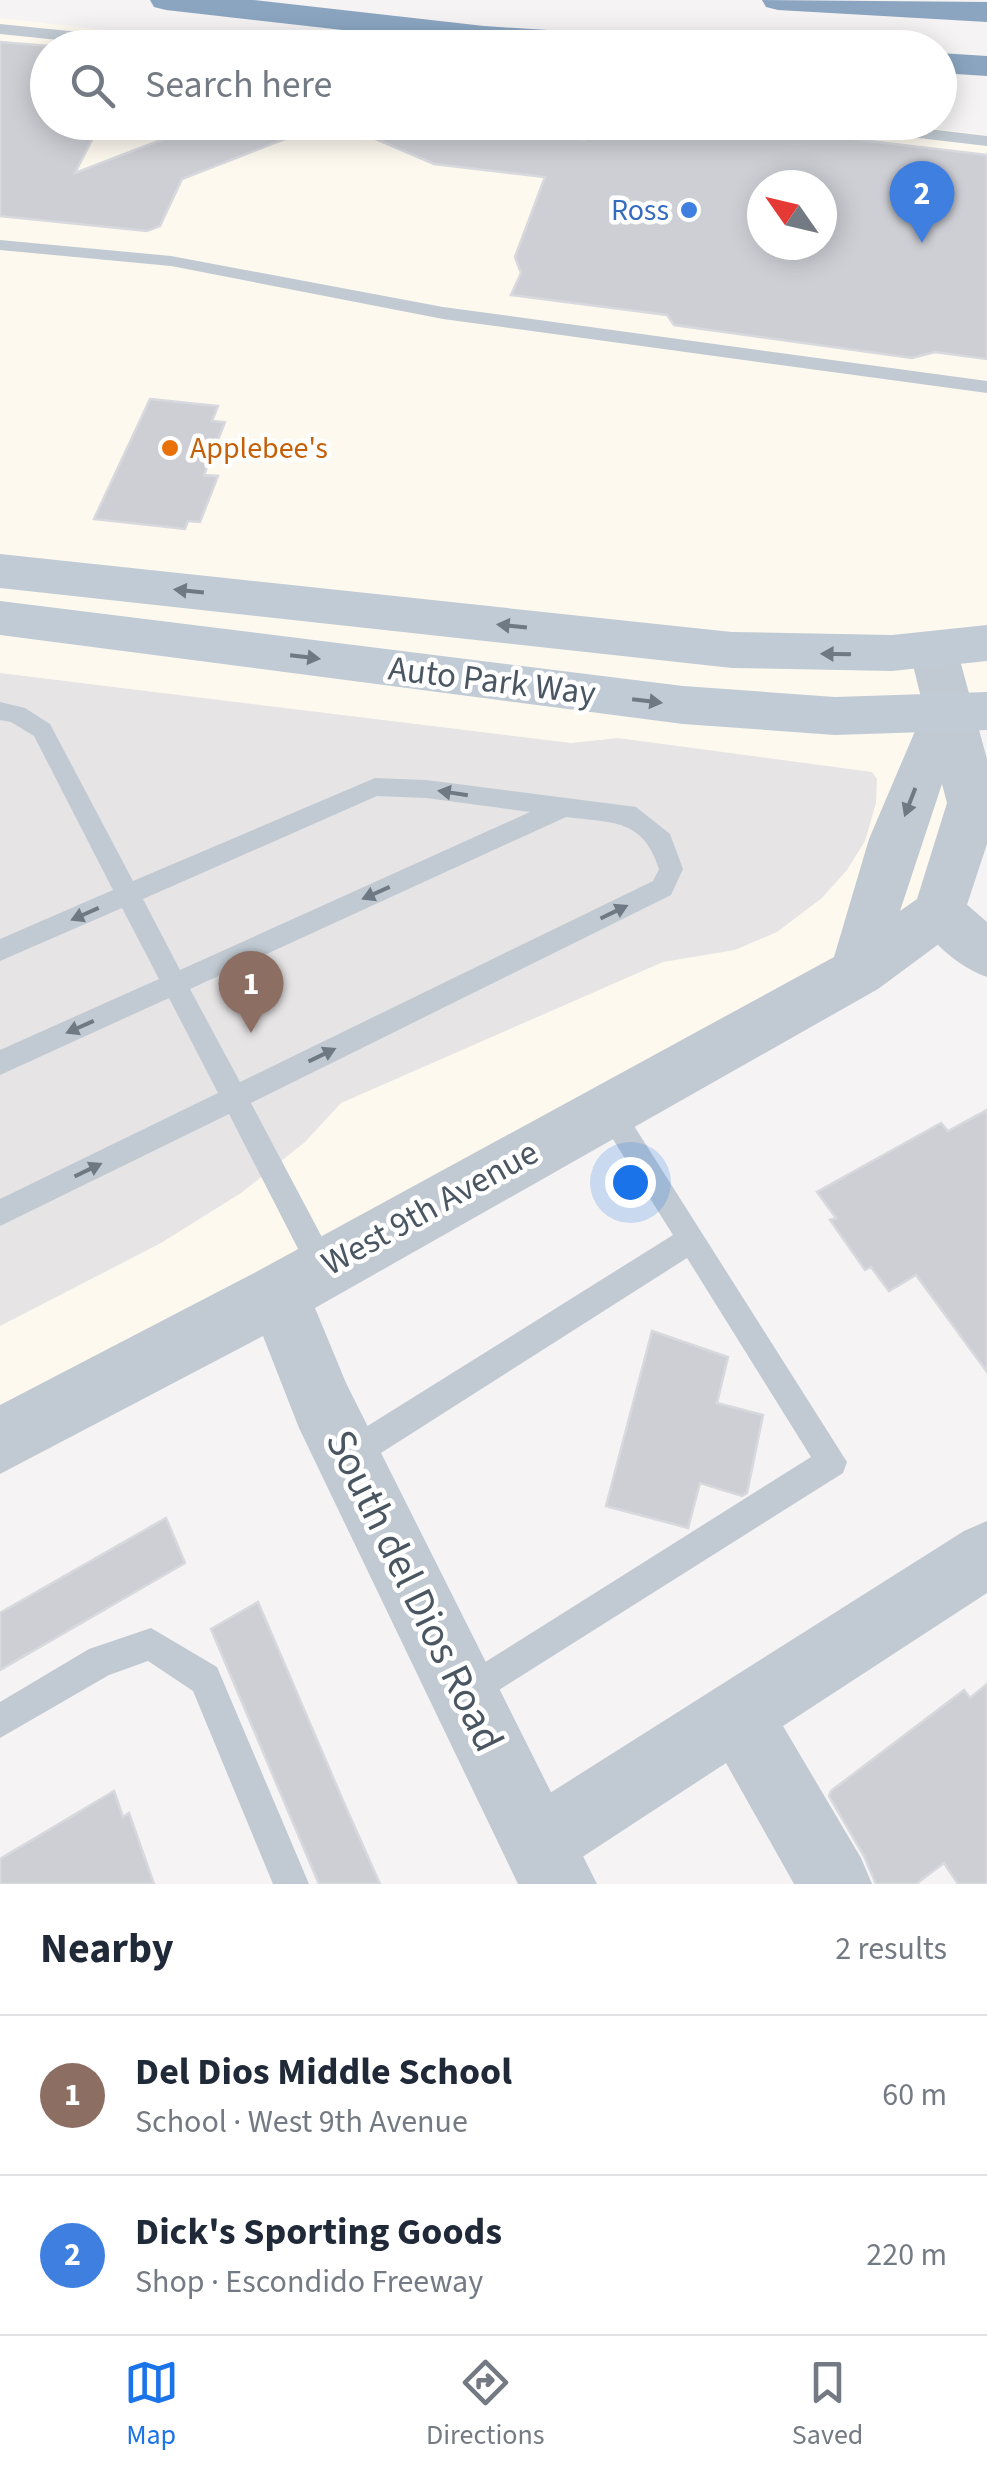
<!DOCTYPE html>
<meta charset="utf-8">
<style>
body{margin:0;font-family:"Source Sans 3",sans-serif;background:#f2f2f3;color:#1f2937}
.compass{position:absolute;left:747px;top:170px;width:90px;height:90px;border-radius:50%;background:#fff;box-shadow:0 5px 25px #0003;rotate:304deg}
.you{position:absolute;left:630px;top:1182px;width:35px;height:35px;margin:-25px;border:8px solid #fff;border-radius:50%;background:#1a73e8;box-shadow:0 0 0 15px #1a73e833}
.badge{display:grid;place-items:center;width:65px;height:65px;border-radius:50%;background:#1a73e8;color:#fff;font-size:32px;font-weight:700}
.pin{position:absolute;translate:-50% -82px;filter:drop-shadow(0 2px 5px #0008)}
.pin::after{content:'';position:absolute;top:52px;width:35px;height:30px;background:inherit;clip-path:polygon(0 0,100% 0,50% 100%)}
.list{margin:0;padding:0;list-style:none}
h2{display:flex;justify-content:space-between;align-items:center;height:130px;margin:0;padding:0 40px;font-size:42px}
h2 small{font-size:32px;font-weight:400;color:#747a83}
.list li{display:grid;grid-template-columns:65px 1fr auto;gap:30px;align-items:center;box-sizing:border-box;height:160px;padding:0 40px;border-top:2px solid #e0e1e3}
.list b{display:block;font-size:38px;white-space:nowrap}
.list p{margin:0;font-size:32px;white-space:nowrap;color:#747a83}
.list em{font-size:32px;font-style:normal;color:#747a83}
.icon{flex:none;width:55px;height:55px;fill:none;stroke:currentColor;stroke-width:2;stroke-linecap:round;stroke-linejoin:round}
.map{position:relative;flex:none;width:987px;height:1884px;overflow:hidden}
.search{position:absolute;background:#fff;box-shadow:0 5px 25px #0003;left:30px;right:30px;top:30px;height:110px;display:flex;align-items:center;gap:25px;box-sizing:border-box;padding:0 35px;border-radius:55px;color:#747a83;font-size:38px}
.sheet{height:450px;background:#fff}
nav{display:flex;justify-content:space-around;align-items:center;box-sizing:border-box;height:140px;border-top:2px solid #e0e1e3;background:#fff;font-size:28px;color:#747a83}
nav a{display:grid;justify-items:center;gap:5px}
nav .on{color:#1a73e8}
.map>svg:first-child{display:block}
</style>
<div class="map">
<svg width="987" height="1884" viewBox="0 0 987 1884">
<rect width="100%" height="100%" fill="#f5f3f3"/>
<path fill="#fdf9ef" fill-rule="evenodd" d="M 0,18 L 250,47 L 48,48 L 48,122 L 879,122 L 987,135 L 987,695 L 978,697 L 973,803 L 940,913 L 0,1441 ZM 762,185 L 822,185 L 822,245 L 762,245 Z"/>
<path fill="#e6e4e5" d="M 0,673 L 571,743 L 618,738 L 872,772 L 877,779 L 876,803 L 865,841 L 847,870 L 822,898 L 777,932 L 735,950 L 663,962 L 341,1103 L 305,1142 L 241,1193 L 161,1243 L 0,1326 Z"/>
<g fill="#cdcfd5" stroke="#d7d9de" stroke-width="2.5" fill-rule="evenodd">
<path d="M 0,42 L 48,46 L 48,122 L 101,122 L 75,173 L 208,122 L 321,125 L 182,179 L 160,226 L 147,231 L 0,216 Z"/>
<path d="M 336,122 L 445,122 L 585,140 L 587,136 L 608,139 L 613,122 L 710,122 L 987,155 L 987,359 L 935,352 L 912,358 L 674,325 L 667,315 L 511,295 L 521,273 L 515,257 L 545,177 L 434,164 ZM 762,185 L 822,185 L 822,245 L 762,245 Z"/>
<path d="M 150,399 L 218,406 L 212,421 L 225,422 L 204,475 L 218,476 L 200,522 L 188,521 L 185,529 L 94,519 Z"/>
<path d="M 987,1110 L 987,1372 L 916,1275 L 889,1291 L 871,1267 L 865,1270 L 830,1220 L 836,1218 L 817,1192 L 941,1123 L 948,1131 Z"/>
<path d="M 652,1331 L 728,1357 L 717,1403 L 763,1415 L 747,1493 L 742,1496 L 700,1483 L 688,1528 L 606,1506 Z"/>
<path d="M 166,1518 L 185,1563 L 0,1670 L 0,1613 Z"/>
<path d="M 258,1602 L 344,1803 L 380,1884 L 319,1884 L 211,1629 Z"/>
<path d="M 987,1684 L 987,1884 L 958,1884 L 944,1863 L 916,1884 L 876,1884 L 864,1856 L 829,1796 L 831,1791 L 964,1690 L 970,1698 Z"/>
<path d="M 114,1791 L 123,1817 L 129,1813 L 154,1884 L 0,1884 L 0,1859 Z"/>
</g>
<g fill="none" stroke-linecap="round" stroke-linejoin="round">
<g fill="#c1cad2" fill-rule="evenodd">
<path d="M 0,24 L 187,43 L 194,48 L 137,48 L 0,34 Z"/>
<path d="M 816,122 L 870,122 L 987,136 L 987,146 L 824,127 Z"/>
<path d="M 0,240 L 171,256 L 443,307 L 987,381 L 987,393 L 443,319 L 171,266 L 0,250 Z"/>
<path d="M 0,702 L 25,708 L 50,724 L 133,881 L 375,778 L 426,780 L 636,807 L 670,834 L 683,869 L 671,895 L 251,1103 L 333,1258 L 337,1268 L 333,1278 L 323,1282 L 313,1278 L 229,1114 L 0,1226 L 0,1199 L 218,1093 L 169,998 L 0,1075 L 0,1050 L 159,979 L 122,908 L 0,961 L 0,939 L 113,890 L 34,736 L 11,722 L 0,720 ZM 377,796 L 426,798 L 530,812 L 180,970 L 143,899 ZM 566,817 C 612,823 643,818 659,869 L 653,881 L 240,1082 L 190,989 Z"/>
<path d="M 608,1096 L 617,1099 L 847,1462 L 843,1473 L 467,1710 L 455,1705 L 450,1693 L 455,1681 L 811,1457 L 687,1258 L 359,1467 L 348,1471 L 337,1467 L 333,1456 L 337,1445 L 673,1235 L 599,1117 L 595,1108 L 599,1099 Z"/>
<path d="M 151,1628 L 217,1667 L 309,1884 L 273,1884 L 193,1691 L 148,1661 L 109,1675 L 0,1738 L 0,1702 L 89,1649 Z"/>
</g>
<g fill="#c1cad2" fill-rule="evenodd">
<path d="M 940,891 L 958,897 L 987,922 L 987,977 C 958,967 928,940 914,913 L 922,897 Z"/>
<path d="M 987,1521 L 987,1593 L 783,1726 L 861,1858 L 872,1884 L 794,1884 L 726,1763 L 564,1869 L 538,1879 L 512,1869 L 502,1843 L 512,1817 L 964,1531 Z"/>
</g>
<path fill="#c1cad2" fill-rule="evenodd" d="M 934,635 L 951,640 L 958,653 L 987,759 L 987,844 L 959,929 L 878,989 L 315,1308 L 346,1383 L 597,1884 L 518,1884 L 299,1428 L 263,1336 L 0,1474 L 0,1405 L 256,1272 L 834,957 L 869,839 L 924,710 L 910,653 L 917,640 ZM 942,784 L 947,803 L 917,899 L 900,911 Z"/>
<g fill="#c1cbd6" fill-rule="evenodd">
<path d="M 0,554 L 732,632 L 892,635 L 987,625 L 987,661 L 892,671 L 732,668 L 0,588 Z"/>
<path d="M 0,601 L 683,686 L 835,697 L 987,692 L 987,730 L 835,735 L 683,724 L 0,635 Z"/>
</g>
<g fill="#8ba5c1" fill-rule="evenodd">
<path d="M 150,0 L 253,0 L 484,26 L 674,38 L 686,41 L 691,48 L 484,46 L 166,10 L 154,7 Z"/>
<path d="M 762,0 L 987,2 L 987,22 L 778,10 L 766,7 Z"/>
<path d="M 940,53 L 987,56 L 987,76 L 940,73 Z"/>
</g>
</g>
<defs><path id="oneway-solid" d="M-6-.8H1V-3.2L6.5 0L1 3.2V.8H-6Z" transform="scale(2.5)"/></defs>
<g fill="#6e7984">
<use href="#oneway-solid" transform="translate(189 591) rotate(-174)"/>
<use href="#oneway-solid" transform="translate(512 626) rotate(-174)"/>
<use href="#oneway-solid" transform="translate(836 654) rotate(-179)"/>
<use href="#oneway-solid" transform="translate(305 657) rotate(7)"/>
<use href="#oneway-solid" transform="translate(647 701) rotate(7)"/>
</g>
<g fill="#6e7983">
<use href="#oneway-solid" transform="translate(453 793) rotate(-171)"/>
<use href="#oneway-solid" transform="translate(910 802) rotate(111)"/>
<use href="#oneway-solid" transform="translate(376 893) rotate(156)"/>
<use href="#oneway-solid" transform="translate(614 912) rotate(-26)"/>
<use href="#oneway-solid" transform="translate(85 914) rotate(156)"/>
<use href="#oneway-solid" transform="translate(80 1027) rotate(156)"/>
<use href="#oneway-solid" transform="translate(322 1055) rotate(-26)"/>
<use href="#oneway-solid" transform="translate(88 1170) rotate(-26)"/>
</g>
<circle fill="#3f7fe0" stroke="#fff" stroke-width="4" cx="689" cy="210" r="10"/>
<circle fill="#e8710a" stroke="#fff" stroke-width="4" cx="170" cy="448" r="10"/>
<g text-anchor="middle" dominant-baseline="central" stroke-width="9" stroke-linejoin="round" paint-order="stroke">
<g font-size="30" fill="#366cbe" stroke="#fff" text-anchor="end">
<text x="669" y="210">Ross</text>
</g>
<g font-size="30" fill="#c56008" stroke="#fff" text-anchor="start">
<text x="190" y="448">Applebee's</text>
</g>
<g font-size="35" fill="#4a5661" stroke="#fff">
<text transform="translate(492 681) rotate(7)">Auto Park Way</text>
<text transform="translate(430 1208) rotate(-29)">West 9th Avenue</text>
</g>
<g font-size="42" fill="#4a5661" stroke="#fff">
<text transform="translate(414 1591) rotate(64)">South del Dios Road</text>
</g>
</g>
</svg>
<svg class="compass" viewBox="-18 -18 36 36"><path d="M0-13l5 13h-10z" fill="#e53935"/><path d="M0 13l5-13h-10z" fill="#747a83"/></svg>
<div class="you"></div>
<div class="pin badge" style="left:251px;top:1033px;background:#8d6e63">1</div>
<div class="pin badge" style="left:922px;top:243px;background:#3f7fe0">2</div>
<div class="search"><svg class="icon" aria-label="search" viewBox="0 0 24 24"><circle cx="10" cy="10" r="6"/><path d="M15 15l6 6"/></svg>Search here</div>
</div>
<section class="sheet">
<h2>Nearby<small>2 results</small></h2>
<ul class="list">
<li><span class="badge" style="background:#8d6e63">1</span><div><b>Del Dios Middle School</b><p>School · West 9th Avenue</p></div><em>60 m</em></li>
<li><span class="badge" style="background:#3f7fe0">2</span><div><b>Dick's Sporting Goods</b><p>Shop · Escondido Freeway</p></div><em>220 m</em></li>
</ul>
</section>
<nav>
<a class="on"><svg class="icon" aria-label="map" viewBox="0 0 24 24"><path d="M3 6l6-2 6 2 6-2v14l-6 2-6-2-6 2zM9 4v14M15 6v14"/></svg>Map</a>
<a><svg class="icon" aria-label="directions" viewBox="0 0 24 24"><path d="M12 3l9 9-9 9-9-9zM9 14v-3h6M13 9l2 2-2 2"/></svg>Directions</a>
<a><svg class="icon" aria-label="saved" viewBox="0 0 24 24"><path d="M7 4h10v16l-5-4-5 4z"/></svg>Saved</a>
</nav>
